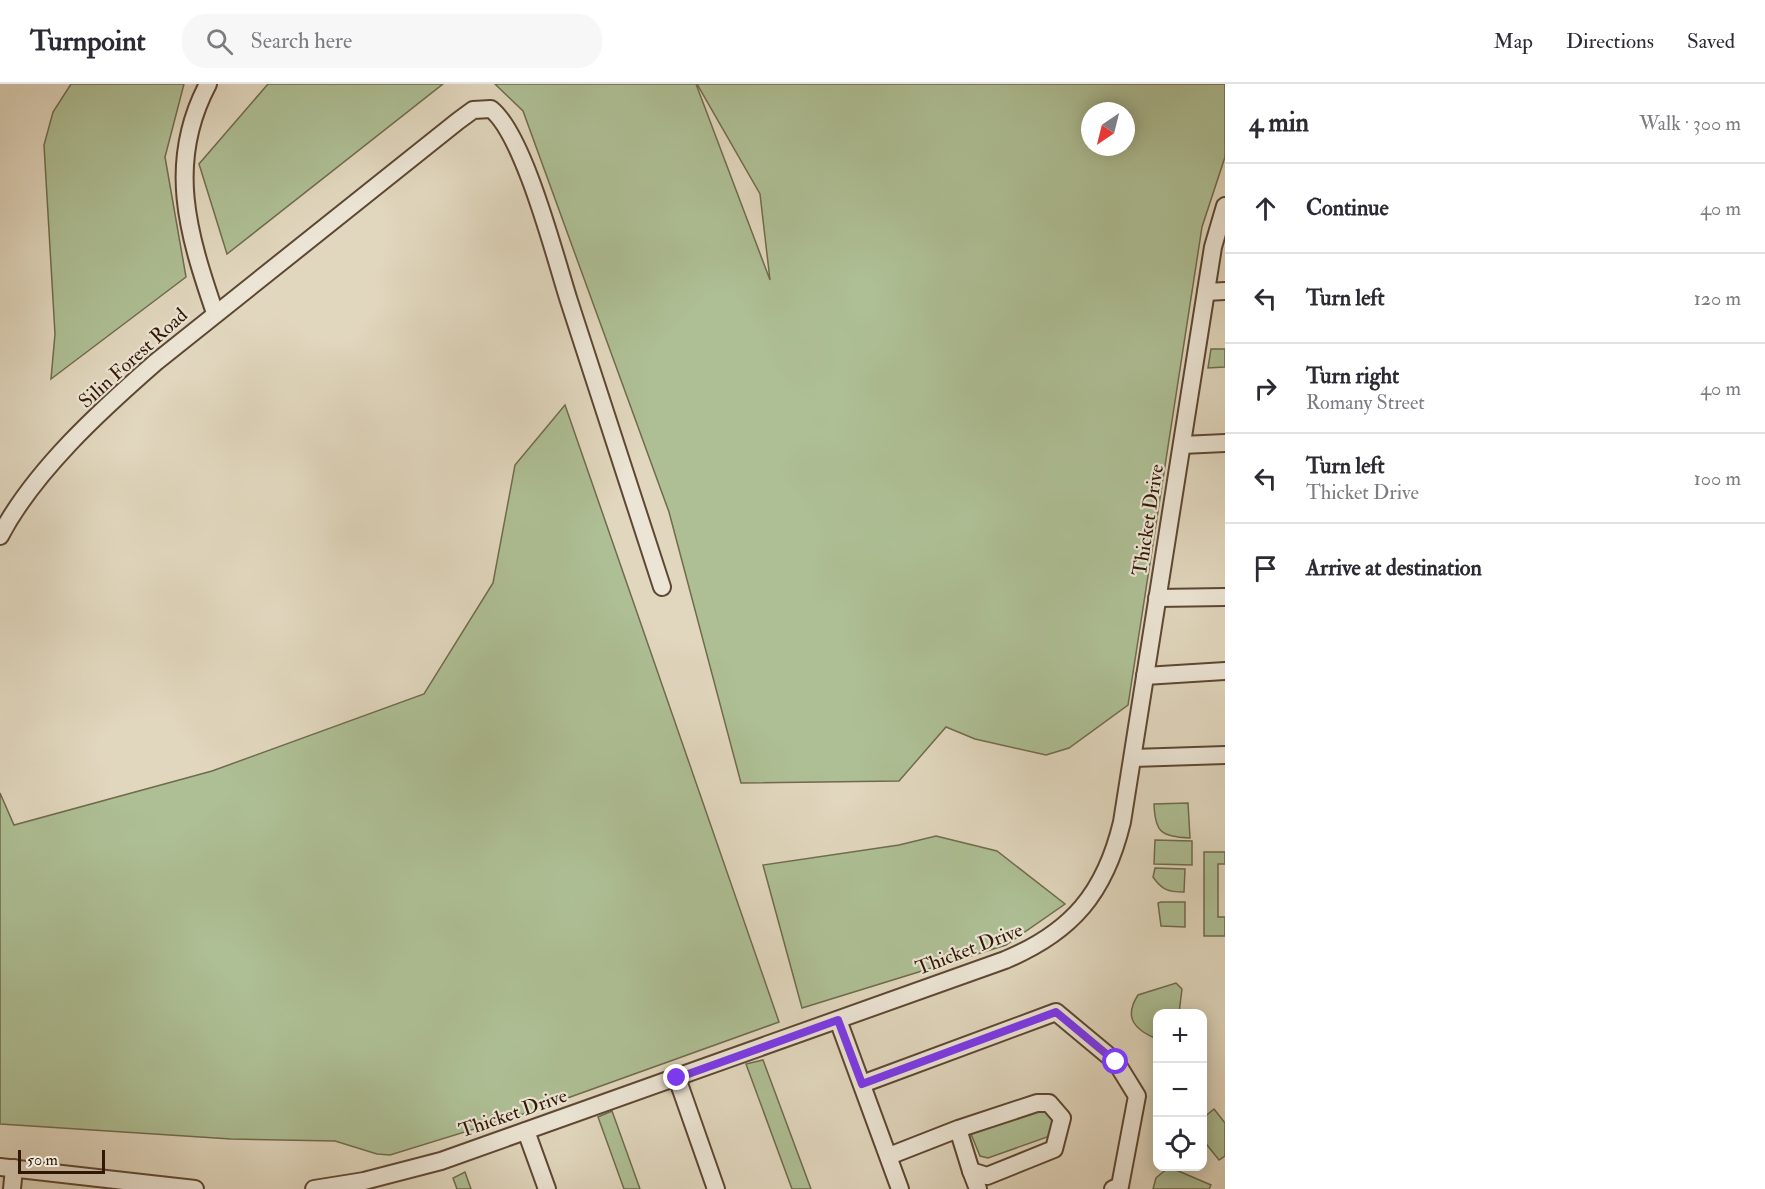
<!DOCTYPE html>
<meta charset="utf-8">
<style>
body{margin:0;font-family:"IM FELL Double Pica",serif;background:#f7f7f7;color:#2b2b33}
.controls{position:absolute;right:18px;bottom:18px;display:grid;overflow:hidden;border-radius:12px;box-shadow:0 3px 15px #0003}
.controls button{width:54px;height:54px;display:grid;place-items:center;padding:0;border:0;border-bottom:2px solid #e1e1e2;background:#fff;color:#2b2b33;font:30px sans-serif}
.compass{position:absolute;left:1081px;top:18px;width:54px;height:54px;border-radius:50%;background:#fff;box-shadow:0 3px 15px #0003;rotate:215deg}
.scale{position:absolute;left:18px;bottom:15px;width:87px;box-sizing:border-box;padding-left:6px;border:3px solid #331705;border-top:0;font-size:16px;line-height:21px;white-space:nowrap;color:#331705;-webkit-text-stroke:4px #ece5d5;paint-order:stroke}
.stop{position:absolute;width:18px;height:18px;margin:-14px;border:4px solid #7c3aed;border-radius:50%;background:#fff}
.stop.end{background:#7c3aed;border-color:#fff;box-shadow:0 2px 6px #0008}
.list{margin:0;padding:0;list-style:none}
h2{display:flex;justify-content:space-between;align-items:center;height:78px;margin:0;padding:0 24px;font-size:26px}
h2 small{font-size:20px;font-weight:400;color:#7c7c81}
.list li{display:grid;grid-template-columns:39px 1fr auto;gap:18px;align-items:center;box-sizing:border-box;height:90px;padding:0 24px;border-top:2px solid #e1e1e2}
.list b{display:block;font-size:22px;white-space:nowrap}
.list p{margin:0;font-size:20px;white-space:nowrap;color:#7c7c81}
.list em{font-size:20px;font-style:normal;color:#7c7c81}
.icon{flex:none;width:33px;height:33px;fill:none;stroke:currentColor;stroke-width:2;stroke-linecap:round;stroke-linejoin:round}
.map{position:relative;flex:none;width:1225px;height:1105px;overflow:hidden}
header{display:flex;align-items:center;gap:36px;box-sizing:border-box;height:84px;padding:0 30px;background:#fff;border-bottom:2px solid #e1e1e2}
header strong{font-size:28px}
nav{display:flex;gap:33px;margin-inline-start:auto;font-size:21px}
.search{width:420px;height:54px;background:#f7f7f7;display:flex;align-items:center;gap:15px;box-sizing:border-box;padding:0 21px;border-radius:24px;color:#7c7c81;font-size:22px}
main{display:flex}
aside{flex:1;background:#fff}
.map>svg:first-child{display:block}
</style>
<header>
<strong>Turnpoint</strong>
<div class="search"><svg class="icon" aria-label="search" viewBox="0 0 24 24"><circle cx="10" cy="10" r="6"/><path d="M15 15l6 6"/></svg>Search here</div>
<nav><a>Map</a><a>Directions</a><a>Saved</a></nav>
</header>
<main>
<div class="map">
<svg width="1225" height="1105" viewBox="0 0 1225 1105">
<rect width="100%" height="100%" fill="#e1d7be"/>
<filter id="stains"><feTurbulence type="fractalNoise" baseFrequency=".00333" numOctaves="4"/><feColorMatrix values="0 0 0 0 .2 0 0 0 0 .09 0 0 0 0 .02 0 0 0 .5 -.17"/></filter>
<radialGradient id="worn" r=".72"><stop offset=".6" stop-color="#630" stop-opacity="0"/><stop offset="1" stop-color="#630" stop-opacity=".3"/></radialGradient>
<g fill="#aebf95" stroke="#706b4d" stroke-width="1.5" fill-rule="evenodd">
<path d="M 71,0 L 184,0 L 165,73 L 186,193 L 51,295 L 55,250 L 44,61 L 53,28 Z"/>
<path d="M 268,0 L 443,0 L 227,170 L 199,80 Z"/>
<path d="M 495,0 L 696,0 L 770,196 L 760,110 L 697,0 L 1225,0 L 1225,73 L 1202,143 L 1128,621 L 1069,664 L 1046,671 L 975,655 L 946,643 L 899,697 L 741,699 L 669,428 L 523,27 ZM 1090,27 L 1126,27 L 1126,63 L 1090,63 Z"/>
<path d="M 1211,265 L 1225,265 L 1225,283 L 1208,284 Z"/>
<path d="M 565,321 L 779,938 L 523,1030 L 390,1071 L 377,1070 L 335,1057 L 231,1055 L 0,1040 L 0,709 L 14,741 L 212,687 L 424,610 L 493,499 L 515,381 Z"/>
<path d="M 1188,719 L 1190,754 C 1161,752 1155,749 1154,720 Z"/>
<path d="M 936,752 L 997,767 L 1065,820 L 1006,861 L 802,924 L 763,781 L 899,761 Z"/>
<path d="M 1155,756 L 1192,757 L 1192,781 L 1154,780 Z"/>
<path d="M 1204,768 L 1225,768 L 1225,780 L 1218,780 L 1218,833 L 1225,833 L 1225,852 L 1204,852 Z"/>
<path d="M 1155,784 L 1185,785 L 1184,808 C 1168,808 1162,806 1153,793 Z"/>
<path d="M 1161,818 L 1185,818 L 1185,843 L 1161,842 L 1158,819 Z"/>
<path d="M 1176,899 L 1182,905 L 1179,929 L 1158,930 L 1157,955 C 1135,946 1123,934 1138,911 Z"/>
<path d="M 763,976 L 811,1105 L 792,1105 L 746,980 Z"/>
<path d="M 1040,1022 L 1053,1033 L 1050,1052 L 988,1074 L 980,1072 L 971,1050 L 977,1042 Z"/>
<path d="M 1214,1025 L 1225,1039 L 1225,1072 L 1219,1076 L 1203,1056 L 1203,1034 Z"/>
<path d="M 612,1027 L 640,1105 L 624,1105 L 598,1033 Z"/>
<path d="M 1169,1083 L 1211,1101 L 1209,1105 L 1153,1105 L 1156,1094 Z"/>
<path d="M 465,1088 L 471,1105 L 457,1105 L 453,1094 Z"/>
</g>
<g fill="none" stroke-linecap="round" stroke-linejoin="round">
<g stroke="#5e4733" stroke-width="20">
<g id="minor">
<path d="M 208,0 C 166,79 188,150 215,229"/>
<path d="M 1206,208 L 1225,207"/>
<path d="M 1182,361 L 1225,359"/>
<path d="M 0,452 C 34,387 101,326 156,278 L 458,37 L 473,26 L 491,25 C 524,51 555,173 569,217 C 600,313 631,408 662,503"/>
<path d="M 1157,514 L 1225,513"/>
<path d="M 1145,592 L 1225,587"/>
<path d="M 1133,674 L 1225,671"/>
<path d="M 838,936 L 900,1105"/>
<path d="M 677,994 L 716,1105"/>
<path d="M 862,1000 L 1056,928 L 1116,978 L 1137,1012 L 1120,1102 L 1113,1105"/>
<path d="M 526,1047 L 547,1105"/>
<path d="M 889,1072 L 958,1045 L 1037,1019 L 1049,1019 L 1062,1034 L 1054,1065 L 987,1092 L 971,1087 L 958,1045"/>
<path d="M 0,1083 L 195,1105"/>
<path d="M 971,1087 L 978,1105"/>
<path d="M 12,1105 L 14,1084"/>
<path d="M 314,1105 L 364,1097 L 441,1077 L 1005,876 C 1072,848 1105,809 1122,738 L 1213,163 L 1225,122"/>
</g>
</g>
<use href="#minor" stroke="#ece5d5" stroke-width="16"/>
</g>
<g fill="none" stroke-linecap="round" stroke-linejoin="round">
<path stroke="#7c3aed" stroke-width="8" d="M 677,994 L 838,936 L 862,1000 L 1056,928 L 1116,978"/>
</g>
<g text-anchor="middle" dominant-baseline="central" stroke-width="4.5" stroke-linejoin="round" paint-order="stroke">
<g font-size="20" fill="#331705" stroke="#ece5d5">
<text transform="translate(133 274) rotate(-42)">Silin Forest Road</text>
<text transform="translate(1148 436) rotate(-81)">Thicket Drive</text>
<text transform="translate(969 865) rotate(-21)">Thicket Drive</text>
<text transform="translate(513 1029) rotate(-19)">Thicket Drive</text>
</g>
</g>
<rect width="100%" height="100%" filter="url(#stains)"/>
<rect width="100%" height="100%" fill="url(#worn)"/>
</svg>
<div class="controls">
<button>+</button>
<button>−</button>
<button><svg class="icon" aria-label="locate" viewBox="0 0 24 24"><circle cx="12" cy="12" r="6"/><path d="M12 2v4M12 18v4M2 12h4M18 12h4"/></svg></button>
</div>
<svg class="compass" viewBox="-18 -18 36 36"><path d="M0-13l5 13h-10z" fill="#e53935"/><path d="M0 13l5-13h-10z" fill="#7c7c81"/></svg>
<div class="scale">50 m</div>
<div class="stop" style="left:1116px;top:978px"></div>
<div class="stop end" style="left:677px;top:994px"></div>
</div>
<aside>
<h2>4 min<small>Walk · 300 m</small></h2>
<ul class="list">
<li><svg class="icon" aria-label="ahead" viewBox="0 0 24 24"><path d="M12 20V5M6 11l6-6 6 6"/></svg><div><b>Continue</b></div><em>40 m</em></li>
<li><svg class="icon" aria-label="left" viewBox="0 0 24 24"><path d="M17 20v-9H6M10 6l-5 5 5 5"/></svg><div><b>Turn left</b></div><em>120 m</em></li>
<li><svg class="icon" aria-label="right" viewBox="0 0 24 24"><path d="M7 20v-9h11M14 6l5 5-5 5"/></svg><div><b>Turn right</b><p>Romany Street</p></div><em>40 m</em></li>
<li><svg class="icon" aria-label="left" viewBox="0 0 24 24"><path d="M17 20v-9H6M10 6l-5 5 5 5"/></svg><div><b>Turn left</b><p>Thicket Drive</p></div><em>100 m</em></li>
<li><svg class="icon" aria-label="arrive" viewBox="0 0 24 24"><path d="M6 21V4h12l-3 4 3 4H6"/></svg><div><b>Arrive at destination</b></div></li>
</ul>
</aside>
</main>
